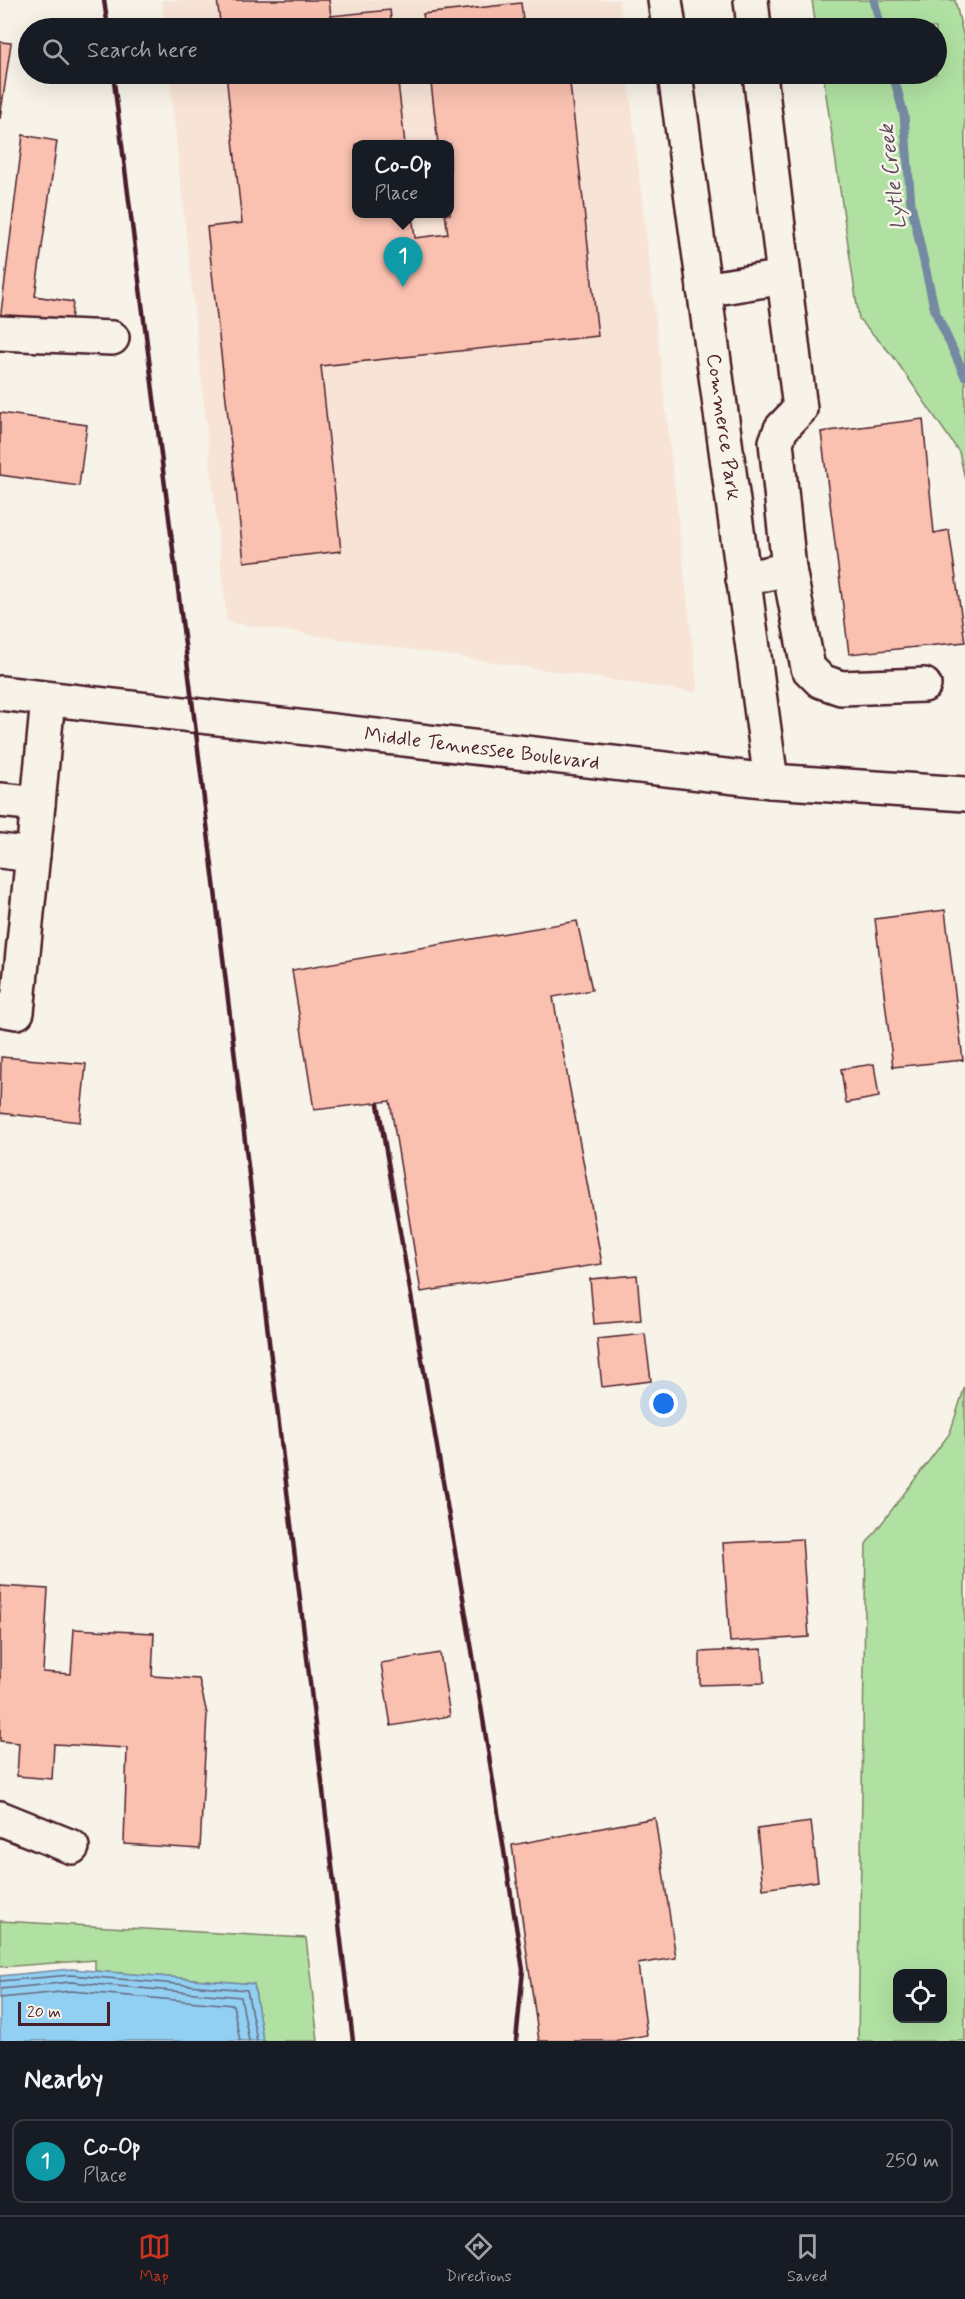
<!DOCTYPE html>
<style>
body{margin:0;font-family:Mynerve,sans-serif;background:#242831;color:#f1f3f6}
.controls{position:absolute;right:18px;bottom:18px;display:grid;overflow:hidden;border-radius:12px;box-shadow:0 6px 24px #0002}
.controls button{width:54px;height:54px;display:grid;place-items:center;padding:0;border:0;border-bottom:2px solid #363941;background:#171b24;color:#f1f3f6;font:30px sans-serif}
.scale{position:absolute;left:18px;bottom:15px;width:92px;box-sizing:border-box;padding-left:6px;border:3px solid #4a1f2b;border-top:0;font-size:16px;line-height:21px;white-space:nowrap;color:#4a1f2b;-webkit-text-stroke:4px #f7f3e8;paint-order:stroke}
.you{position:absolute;left:664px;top:1404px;width:21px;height:21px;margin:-15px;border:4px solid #fff;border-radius:50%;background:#1a73e8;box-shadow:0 0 0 9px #1a73e833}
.badge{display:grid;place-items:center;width:39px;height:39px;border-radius:50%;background:#c8321e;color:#fff;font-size:20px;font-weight:700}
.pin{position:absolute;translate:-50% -50px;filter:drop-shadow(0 2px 3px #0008)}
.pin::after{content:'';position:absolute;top:32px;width:21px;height:18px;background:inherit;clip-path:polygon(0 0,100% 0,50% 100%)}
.popup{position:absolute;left:352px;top:140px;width:102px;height:78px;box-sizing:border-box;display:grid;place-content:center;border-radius:12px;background:#171b24;filter:drop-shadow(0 2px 4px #0005);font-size:20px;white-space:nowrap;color:#9ea1a6}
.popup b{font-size:22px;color:#f1f3f6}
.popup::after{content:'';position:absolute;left:50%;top:100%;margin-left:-12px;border:12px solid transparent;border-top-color:#171b24}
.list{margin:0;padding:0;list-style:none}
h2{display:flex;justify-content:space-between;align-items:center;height:78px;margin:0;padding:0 24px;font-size:26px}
h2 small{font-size:20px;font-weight:400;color:#9ea1a6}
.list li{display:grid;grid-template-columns:39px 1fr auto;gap:18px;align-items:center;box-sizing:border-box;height:84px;margin:0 12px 12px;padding:0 12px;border:2px solid #363941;border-radius:12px}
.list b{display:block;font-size:22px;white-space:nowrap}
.list p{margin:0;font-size:20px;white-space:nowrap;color:#9ea1a6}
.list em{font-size:20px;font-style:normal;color:#9ea1a6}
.icon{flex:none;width:33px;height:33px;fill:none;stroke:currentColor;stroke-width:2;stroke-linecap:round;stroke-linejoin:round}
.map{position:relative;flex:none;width:965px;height:2041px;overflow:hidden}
.search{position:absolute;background:#171b24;box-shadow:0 6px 24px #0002;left:18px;right:18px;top:18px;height:66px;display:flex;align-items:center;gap:15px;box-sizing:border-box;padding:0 21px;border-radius:33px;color:#9ea1a6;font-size:22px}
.sheet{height:174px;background:#171b24}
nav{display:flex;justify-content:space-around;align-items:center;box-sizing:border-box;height:84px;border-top:2px solid #363941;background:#171b24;font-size:16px;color:#9ea1a6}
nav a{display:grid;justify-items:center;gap:3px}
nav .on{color:#c8321e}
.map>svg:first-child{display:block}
</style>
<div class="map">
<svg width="965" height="2041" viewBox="0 0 965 2041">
<rect width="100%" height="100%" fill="#f7f3e8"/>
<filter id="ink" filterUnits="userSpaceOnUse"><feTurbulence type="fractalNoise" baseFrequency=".0167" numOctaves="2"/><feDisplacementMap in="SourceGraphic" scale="12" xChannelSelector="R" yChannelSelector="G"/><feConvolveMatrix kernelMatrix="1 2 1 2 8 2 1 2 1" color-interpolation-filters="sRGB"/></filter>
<g filter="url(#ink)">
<g fill="#f8e4d7" fill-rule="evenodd">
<path d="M 162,0 L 619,0 L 622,28 L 165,28 Z"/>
<path d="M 169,74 L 628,74 L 698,693 L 227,622 ZM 356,144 L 450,144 L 450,214 L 356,214 Z"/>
</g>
<g fill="#b0e1a2" stroke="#7d8066" stroke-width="1.5" fill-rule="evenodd">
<path d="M 812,0 L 955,0 L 965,43 L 965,479 L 959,452 L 893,356 L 859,319 L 823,74 L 936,74 L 936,28 L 816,28 Z"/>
<path d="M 965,1386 L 965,2041 L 858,2041 L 866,1544 L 950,1433 ZM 898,1974 L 942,1974 L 942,2018 L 898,2018 Z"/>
<path d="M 0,1921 L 306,1938 L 318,2041 L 263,2041 L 254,1984 L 95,1971 L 95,1960 L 0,1967 Z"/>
</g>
<path fill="#91d0f2" stroke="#7589a2" stroke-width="1.5" d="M 71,1969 L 254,1984 L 263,2041 L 0,2041 L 0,1976 Z"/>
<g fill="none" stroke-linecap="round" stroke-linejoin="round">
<g stroke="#66667b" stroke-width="1.5">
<path d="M 0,1981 L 71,1975 L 247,1990 L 257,2041"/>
<path d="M 0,1989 L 71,1982 L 241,1997 L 249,2041"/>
<path d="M 0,1998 L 71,1991 L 233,2005 L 240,2041"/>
</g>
<g stroke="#7589a2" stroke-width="9">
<path d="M 874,0 L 881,28"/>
<path d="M 893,74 L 904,115 L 911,204 L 935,311 L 965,376"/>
</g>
</g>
<g fill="#fac1b0" stroke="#4a1f2b" stroke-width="1.5">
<path d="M 217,0 L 329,0 L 331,16 L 390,10 L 392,28 L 221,28 Z"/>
<path d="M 521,3 L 524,28 L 425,28 L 423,14 Z"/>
<path d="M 0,42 L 11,43 L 0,119 Z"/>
<path d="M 226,74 L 397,74 L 405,144 L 356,144 L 356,214 L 412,214 L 415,238 L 448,234 L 445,214 L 450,214 L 450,144 L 438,144 L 430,74 L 569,74 L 598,336 L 321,366 L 341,551 L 244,562 L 207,227 L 242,223 Z"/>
<path d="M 23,135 L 57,141 L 35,296 L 73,302 L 70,331 L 0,321 Z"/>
<path d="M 0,413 L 87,425 L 79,486 L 0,475 Z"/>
<path d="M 923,419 L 934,533 L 949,530 L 965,642 L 849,654 L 821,432 Z"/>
<path d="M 945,910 L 963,1060 L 893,1067 L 875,919 Z"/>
<path d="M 577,921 L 592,990 L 553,997 L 602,1264 L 421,1292 L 390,1101 L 314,1110 L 292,970 Z"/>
<path d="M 1,1057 L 86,1064 L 80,1122 L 0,1113 Z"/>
<path d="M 874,1064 L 879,1097 L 846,1103 L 841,1069 Z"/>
<path d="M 637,1275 L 641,1320 L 594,1324 L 590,1279 Z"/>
<path d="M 645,1334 L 651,1381 L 602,1387 L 597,1339 Z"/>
<path d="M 802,1539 L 809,1637 L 730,1642 L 723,1543 Z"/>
<path d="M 0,1586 L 48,1589 L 43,1672 L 71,1674 L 74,1629 L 154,1633 L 152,1676 L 199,1679 L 207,1714 L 200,1849 L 124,1844 L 127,1748 L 54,1744 L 52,1779 L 17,1776 L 19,1743 L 0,1741 Z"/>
<path d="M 762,1649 L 764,1683 L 700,1685 L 700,1652 Z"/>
<path d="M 440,1653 L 450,1716 L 391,1726 L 381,1663 Z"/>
<path d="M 655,1818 L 676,1958 L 638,1964 L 647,2035 L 614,2041 L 539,2041 L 512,1845 Z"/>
<path d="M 811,1822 L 818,1881 L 763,1889 L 757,1829 Z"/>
</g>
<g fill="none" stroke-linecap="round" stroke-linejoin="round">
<g stroke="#4a1f2b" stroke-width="38">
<g id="minor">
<path d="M 665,0 L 669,28"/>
<path d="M 751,0 L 754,28"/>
<path d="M 675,74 L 771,781"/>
<path d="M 704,290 L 784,277 L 760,74"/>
<path d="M 0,333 L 112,338"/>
<path d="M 789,569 L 808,668 L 821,681 L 841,688 L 924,685"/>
<path d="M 743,579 L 789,569 L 776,442 L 781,429 L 800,409 L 784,277"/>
<path d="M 0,800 L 38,804 L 48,699"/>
<path d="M 0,851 L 33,855"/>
<path d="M 0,1009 L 17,1012 L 38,804"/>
<path d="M 0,1818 L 72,1847"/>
</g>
</g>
<g stroke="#4a1f2b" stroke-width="38">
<path id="major" d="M 0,693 L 771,781 L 965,794"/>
</g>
<use href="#minor" stroke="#f7f3e8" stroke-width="33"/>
<use href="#major" stroke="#f7f3e8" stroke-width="33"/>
<g stroke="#4a1f2b" stroke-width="4.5">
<path d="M 104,0 L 108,28"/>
<path d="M 113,74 L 194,716 L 353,2041"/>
<path d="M 378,1104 L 472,1650 L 523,1970 L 516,2041"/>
</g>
</g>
</g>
<g text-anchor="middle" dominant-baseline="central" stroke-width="5" stroke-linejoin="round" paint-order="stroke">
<g font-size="20" fill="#4a1f2b" stroke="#f7f3e8">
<text transform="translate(723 427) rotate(82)">Commerce Park</text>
<text transform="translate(482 749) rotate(7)">Middle Tennessee Boulevard</text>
</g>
<g font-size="21" font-style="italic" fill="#5c4b5d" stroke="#f7f3e8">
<text transform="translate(893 177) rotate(-97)">Lytle Creek</text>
</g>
</g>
</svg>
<div class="controls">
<button><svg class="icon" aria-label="locate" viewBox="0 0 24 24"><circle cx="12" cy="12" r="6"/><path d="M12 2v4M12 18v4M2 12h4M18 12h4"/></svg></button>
</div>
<div class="scale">20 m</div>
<div class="you"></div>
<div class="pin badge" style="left:403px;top:287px;background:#0f9aa8">1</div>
<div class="popup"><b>Co-Op</b>Place</div>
<div class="search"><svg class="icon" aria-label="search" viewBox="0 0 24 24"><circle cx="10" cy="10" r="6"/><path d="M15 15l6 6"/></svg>Search here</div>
</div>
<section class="sheet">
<h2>Nearby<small></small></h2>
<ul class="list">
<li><span class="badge" style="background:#0f9aa8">1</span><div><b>Co-Op</b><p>Place</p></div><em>250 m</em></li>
</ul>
</section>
<nav>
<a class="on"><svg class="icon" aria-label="map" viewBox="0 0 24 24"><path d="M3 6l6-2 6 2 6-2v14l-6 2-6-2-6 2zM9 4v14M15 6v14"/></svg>Map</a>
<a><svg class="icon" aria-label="directions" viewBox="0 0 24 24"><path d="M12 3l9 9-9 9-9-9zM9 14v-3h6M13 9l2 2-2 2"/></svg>Directions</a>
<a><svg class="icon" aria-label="saved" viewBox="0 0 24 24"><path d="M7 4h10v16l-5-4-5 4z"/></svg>Saved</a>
</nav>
